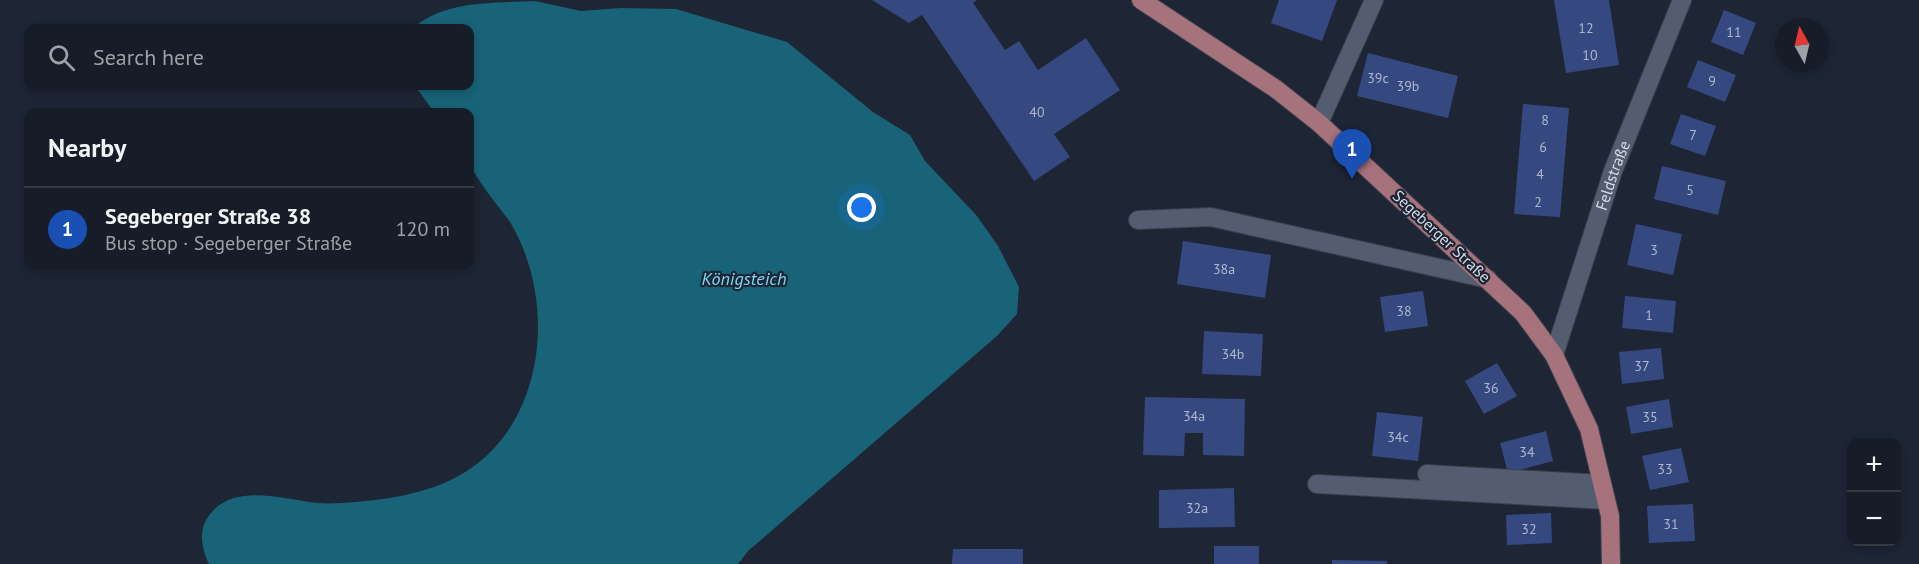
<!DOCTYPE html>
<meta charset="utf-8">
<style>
body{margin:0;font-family:"PT Sans",sans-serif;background:#232934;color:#f1f3f6}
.controls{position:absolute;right:18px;bottom:18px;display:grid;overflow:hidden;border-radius:12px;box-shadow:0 3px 9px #0003}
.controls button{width:54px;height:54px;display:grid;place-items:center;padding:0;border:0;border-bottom:2px solid #353a45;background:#161c28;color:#f1f3f6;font:30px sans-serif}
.compass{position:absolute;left:1775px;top:18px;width:54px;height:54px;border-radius:50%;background:#161c28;box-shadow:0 3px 9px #0003;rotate:352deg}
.you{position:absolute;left:862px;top:208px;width:21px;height:21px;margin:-15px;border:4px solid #fff;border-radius:50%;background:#1a73e8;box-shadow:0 0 0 9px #1a73e833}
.badge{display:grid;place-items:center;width:39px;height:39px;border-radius:50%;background:#bca0f2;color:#fff;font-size:20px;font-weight:700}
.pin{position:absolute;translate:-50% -50px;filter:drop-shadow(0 2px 3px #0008)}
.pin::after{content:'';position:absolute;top:32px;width:21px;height:18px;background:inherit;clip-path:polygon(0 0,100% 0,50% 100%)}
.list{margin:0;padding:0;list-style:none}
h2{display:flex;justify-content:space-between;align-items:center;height:78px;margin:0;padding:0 24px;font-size:26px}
h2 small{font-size:20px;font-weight:400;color:#9ea1a8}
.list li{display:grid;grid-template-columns:39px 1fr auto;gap:18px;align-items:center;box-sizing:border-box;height:84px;padding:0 24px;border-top:2px solid #353a45}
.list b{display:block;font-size:22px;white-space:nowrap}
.list p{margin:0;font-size:20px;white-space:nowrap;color:#9ea1a8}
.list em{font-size:20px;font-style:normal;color:#9ea1a8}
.icon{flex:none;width:33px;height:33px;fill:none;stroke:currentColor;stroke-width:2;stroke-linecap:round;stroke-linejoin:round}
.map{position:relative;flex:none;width:1919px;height:564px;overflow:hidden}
.search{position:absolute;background:#161c28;box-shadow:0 3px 9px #0003;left:24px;top:24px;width:450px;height:66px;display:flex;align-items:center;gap:15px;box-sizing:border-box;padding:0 21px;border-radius:12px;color:#9ea1a8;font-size:22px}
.panel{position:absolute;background:#161c28;box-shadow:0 3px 9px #0003;left:24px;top:108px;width:450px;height:162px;border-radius:12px}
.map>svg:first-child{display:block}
</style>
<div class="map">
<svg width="1919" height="564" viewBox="0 0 1919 564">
<rect width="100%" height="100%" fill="#1e2535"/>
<path fill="#186378" d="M 535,1 L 581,11 L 621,8 L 676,9 L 787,42 L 873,112 L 910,135 L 925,161 L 977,216 L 998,246 L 1019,287 L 1017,314 L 997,336 L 748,551 L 738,564 L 209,564 C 202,550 198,531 208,517 C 232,481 284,500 318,503 C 330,504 343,503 355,502 C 396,499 445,490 478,463 C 548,408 554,295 510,222 C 501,209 472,175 470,162 C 467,147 470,128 470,112 L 434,112 L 415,86 L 470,86 L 470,28 L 413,28 C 445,0 494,3 535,1 Z"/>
<g fill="#354980">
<path d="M 872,0 L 977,0 L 973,3 L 1005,50 L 1019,41 L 1038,70 L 1086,38 L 1120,90 L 1054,134 L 1070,157 L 1034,181 L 922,15 L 909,23 Z"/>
<path d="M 1279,0 L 1337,0 L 1322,41 L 1271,23 Z"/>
<path d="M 1554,0 L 1609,0 L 1619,65 L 1566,73 Z"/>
<path d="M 1724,10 L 1756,23 L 1743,55 L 1711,42 Z"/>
<path d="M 1368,53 L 1458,76 L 1448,118 L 1357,96 Z"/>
<path d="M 1698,60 L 1736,75 L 1725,102 L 1687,87 Z"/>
<path d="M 1523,104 L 1569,108 L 1560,217 L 1514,214 Z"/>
<path d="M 1681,114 L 1716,126 L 1705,156 L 1670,144 Z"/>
<path d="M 1662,166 L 1726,181 L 1718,215 L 1654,199 Z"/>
<path d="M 1636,224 L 1682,234 L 1673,275 L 1627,265 Z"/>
<path d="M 1183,241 L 1271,255 L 1265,298 L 1177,284 Z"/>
<path d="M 1423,291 L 1428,326 L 1385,332 L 1380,297 Z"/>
<path d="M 1625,296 L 1676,301 L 1673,333 L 1622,328 Z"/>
<path d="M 1204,331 L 1263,334 L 1261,376 L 1202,374 Z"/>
<path d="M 1661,348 L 1664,379 L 1622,384 L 1619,352 Z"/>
<path d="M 1497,363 L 1517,396 L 1484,414 L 1465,381 Z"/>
<path d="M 1145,397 L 1245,399 L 1244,456 L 1203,455 L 1203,433 L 1185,433 L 1184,456 L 1143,455 Z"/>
<path d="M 1669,399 L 1673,427 L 1631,434 L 1626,407 Z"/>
<path d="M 1377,412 L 1423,417 L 1418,461 L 1372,456 Z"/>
<path d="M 1546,431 L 1553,461 L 1508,473 L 1500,443 Z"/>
<path d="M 1681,448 L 1689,482 L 1650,490 L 1642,456 Z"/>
<path d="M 1234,488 L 1235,527 L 1159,528 L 1159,490 Z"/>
<path d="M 1693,504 L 1695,541 L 1649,543 L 1647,506 Z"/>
<path d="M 1551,513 L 1552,543 L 1507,545 L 1506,515 Z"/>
<rect x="1214" y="546" width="45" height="18"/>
<path d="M 953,549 L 1023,549 L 1023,564 L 952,564 Z"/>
<path d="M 1332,560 L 1387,561 L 1387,564 L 1332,564 Z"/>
</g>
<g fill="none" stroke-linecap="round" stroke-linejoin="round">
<g stroke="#3a3f4d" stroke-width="20">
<g id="minor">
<path d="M 1319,123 L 1374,0"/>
<path d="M 1138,220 L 1211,217 L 1488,279"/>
<path id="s1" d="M 1554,355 L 1613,171 L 1682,0"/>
<path d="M 1427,474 L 1602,484"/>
<path d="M 1317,484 L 1606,500"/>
</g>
</g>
<g stroke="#3a3f4d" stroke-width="20">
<path id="major" d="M 1141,0 L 1276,89 L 1319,123 L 1523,313 L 1554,355 L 1589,429 L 1610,516 L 1611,564"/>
</g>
<use href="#minor" stroke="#545c6f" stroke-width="18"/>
<use href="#major" stroke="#a6727c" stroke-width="18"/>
</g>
<g text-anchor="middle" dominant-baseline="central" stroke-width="4.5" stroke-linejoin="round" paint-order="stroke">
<g font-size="14" fill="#aeb7cd">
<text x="1586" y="28">12</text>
<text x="1734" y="32">11</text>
<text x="1590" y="55">10</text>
<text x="1378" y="78">39c</text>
<text x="1712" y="81">9</text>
<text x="1408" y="86">39b</text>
<text x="1037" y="112">40</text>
<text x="1545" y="120">8</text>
<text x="1693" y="135">7</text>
<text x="1543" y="147">6</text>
<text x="1540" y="174">4</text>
<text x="1690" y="190">5</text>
<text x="1538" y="202">2</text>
<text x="1654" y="250">3</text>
<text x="1224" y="269">38a</text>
<text x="1404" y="311">38</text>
<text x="1649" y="315">1</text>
<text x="1233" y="354">34b</text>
<text x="1642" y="366">37</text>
<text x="1491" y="388">36</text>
<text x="1194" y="416">34a</text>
<text x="1650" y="417">35</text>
<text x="1398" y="437">34c</text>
<text x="1527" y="452">34</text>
<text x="1665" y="469">33</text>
<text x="1197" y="508">32a</text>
<text x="1671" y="524">31</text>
<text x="1529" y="529">32</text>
</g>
<g font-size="16" fill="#d7dce7" stroke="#1e2535">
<text stroke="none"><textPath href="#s1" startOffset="189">Feldstraße</textPath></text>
<text transform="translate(1442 236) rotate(43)">Segeberger Straße</text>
</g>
<g font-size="18" font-style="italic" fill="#79daf8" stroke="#1e2535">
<text x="744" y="278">Königsteich</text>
</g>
</g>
</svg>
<div class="controls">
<button>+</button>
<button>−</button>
</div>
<svg class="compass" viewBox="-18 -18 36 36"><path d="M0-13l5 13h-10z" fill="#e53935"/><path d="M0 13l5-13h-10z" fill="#9ea1a8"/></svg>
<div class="you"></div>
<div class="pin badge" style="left:1352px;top:179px;background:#1a4fb4">1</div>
<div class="search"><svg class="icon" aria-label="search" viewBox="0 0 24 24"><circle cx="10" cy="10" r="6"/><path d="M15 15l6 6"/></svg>Search here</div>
<section class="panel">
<h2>Nearby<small></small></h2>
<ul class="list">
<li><span class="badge" style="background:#1a4fb4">1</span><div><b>Segeberger Straße 38</b><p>Bus stop · Segeberger Straße</p></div><em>120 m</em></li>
</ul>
</section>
</div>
